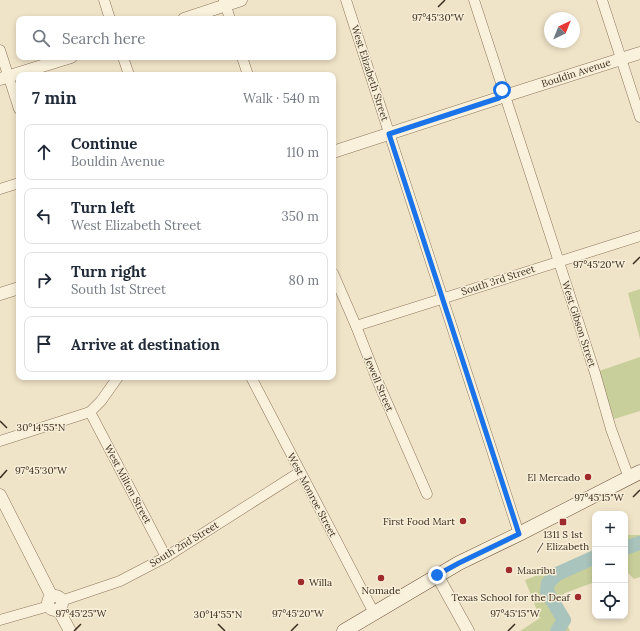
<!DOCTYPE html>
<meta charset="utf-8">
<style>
body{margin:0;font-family:Lora,serif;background:#f6f6f7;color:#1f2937}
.controls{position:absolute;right:12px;bottom:12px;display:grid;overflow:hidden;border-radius:8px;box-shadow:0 2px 6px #0003}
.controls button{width:36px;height:36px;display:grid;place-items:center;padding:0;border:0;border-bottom:1px solid #e0e1e3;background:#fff;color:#1f2937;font:20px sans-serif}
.compass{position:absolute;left:544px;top:12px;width:36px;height:36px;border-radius:50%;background:#fff;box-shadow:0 2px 6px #0003;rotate:43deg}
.stop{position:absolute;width:12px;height:12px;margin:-9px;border:3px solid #1a73e8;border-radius:50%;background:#fff}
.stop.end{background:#1a73e8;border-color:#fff;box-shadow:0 1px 4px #0008}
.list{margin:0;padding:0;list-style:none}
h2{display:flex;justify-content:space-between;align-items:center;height:52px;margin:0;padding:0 16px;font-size:17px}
h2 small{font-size:13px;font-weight:400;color:#747a83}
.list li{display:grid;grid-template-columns:26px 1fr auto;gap:12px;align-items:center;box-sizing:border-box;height:56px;margin:0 8px 8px;padding:0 8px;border:1px solid #e0e1e3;border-radius:8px}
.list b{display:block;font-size:15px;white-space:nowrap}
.list p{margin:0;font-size:13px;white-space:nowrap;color:#747a83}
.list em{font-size:13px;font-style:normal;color:#747a83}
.icon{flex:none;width:22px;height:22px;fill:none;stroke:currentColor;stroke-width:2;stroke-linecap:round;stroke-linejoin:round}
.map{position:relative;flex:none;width:640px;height:631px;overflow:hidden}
.search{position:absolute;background:#fff;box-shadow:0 2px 6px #0003;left:16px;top:16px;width:320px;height:44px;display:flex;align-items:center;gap:10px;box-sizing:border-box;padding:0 14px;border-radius:8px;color:#747a83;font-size:15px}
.panel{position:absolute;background:#fff;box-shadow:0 2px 6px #0003;left:16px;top:72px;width:320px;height:308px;border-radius:8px}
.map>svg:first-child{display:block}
</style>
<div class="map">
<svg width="640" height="631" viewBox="0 0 640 631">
<rect width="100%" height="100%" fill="#f0e4c8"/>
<g fill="#c9cf9b">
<path d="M 640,289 L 640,339 L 628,293 Z"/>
<path d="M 640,357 L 640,411 L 614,419 L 599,371 Z"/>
<path d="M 627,535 L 640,535 L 640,577 L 634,579 L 625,570 L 625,536 Z"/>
<path d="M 595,551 L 595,582 L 565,593 L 556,601 L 570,631 L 520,631 L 540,618 L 525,580 L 572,562 Z"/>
</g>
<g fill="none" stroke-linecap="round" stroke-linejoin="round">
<g stroke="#a9c4bc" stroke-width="14">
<path d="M 625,548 L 640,543"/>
<path d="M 557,631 L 564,620 L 547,592 L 548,583 L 557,574 L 595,557"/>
</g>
<g stroke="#8d765c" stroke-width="11">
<g id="minor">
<path d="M 104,0 L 110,19"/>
<path d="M 224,0 L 230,19"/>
<path d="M 346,0 L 519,534"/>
<path d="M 474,0 L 503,89"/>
<path d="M 602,0 L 640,117"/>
<path d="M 0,50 L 19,109"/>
<path d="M 123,57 L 129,75"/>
<path d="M 242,57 L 248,75"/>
<path d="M 507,102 L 595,373 L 611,429 L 629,478"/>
<path d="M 0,189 L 19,183"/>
<path d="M 333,273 L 356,326 L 378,382 L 427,494"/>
<path d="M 356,326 L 640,236"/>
<path d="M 251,377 L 374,613"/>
<path d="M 90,412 L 166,557"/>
<path d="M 0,441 L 90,412 L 101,401 L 118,377"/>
<path d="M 61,601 L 120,581 L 166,557 L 300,472"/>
<path d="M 0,620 L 49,606"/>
</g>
</g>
<g stroke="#8d765c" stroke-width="13">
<g id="tertiary">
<path d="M 184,19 L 241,0"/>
<path d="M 0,79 L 71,57"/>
<path d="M 511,94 L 640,53"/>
<path d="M 333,152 L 499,98"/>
<path d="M 0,294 L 19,288"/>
<path d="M 0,495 L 52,597"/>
<path d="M 437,575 L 468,631"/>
<circle cx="55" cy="603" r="7"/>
<path d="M 58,609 L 70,631"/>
</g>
</g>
<g stroke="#6f573f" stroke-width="15">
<path id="secondary" d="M 344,631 L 459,563 L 519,534 L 640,472"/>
</g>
<use href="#minor" stroke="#faf1dc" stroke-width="10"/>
<use href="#tertiary" stroke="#faf1dc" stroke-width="12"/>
<use href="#secondary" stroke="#faf1dc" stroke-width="14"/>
</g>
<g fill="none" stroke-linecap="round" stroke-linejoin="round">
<path stroke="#1a73e8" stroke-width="5" d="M 437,575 L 459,563 L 519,534 L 389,134 L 499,98 L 499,92 L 502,90"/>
</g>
<path fill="none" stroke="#3d2e20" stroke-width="1.5" d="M 438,7 L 445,0M 633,264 L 640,257M 0,421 L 7,428M 0,478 L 7,470M 633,497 L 640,490M 218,624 L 225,631M 74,631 L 81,624M 291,631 L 298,624M 508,631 L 515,624"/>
<g fill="#9e2a2b" stroke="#f7eed8" stroke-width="1.5">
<circle cx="588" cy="477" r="4"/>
<circle cx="463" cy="521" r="4"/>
<rect x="559" y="518" width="8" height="8" rx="2"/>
<circle cx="509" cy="570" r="4"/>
<circle cx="381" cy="578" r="4"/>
<circle cx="301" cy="582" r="4"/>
<circle cx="578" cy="597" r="4"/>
</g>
<g text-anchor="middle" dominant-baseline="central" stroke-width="3" stroke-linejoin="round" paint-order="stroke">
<g font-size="10" fill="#3d2e20" stroke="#f7eed8">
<text transform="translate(370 73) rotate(72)">West Elizabeth Street</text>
<text transform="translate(576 73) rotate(-18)">Bouldin Avenue</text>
<text transform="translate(498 280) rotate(-18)">South 3rd Street</text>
<text transform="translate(579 324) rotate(72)">West Gibson Street</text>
<text transform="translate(379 384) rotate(67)">Jewell Street</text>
<text transform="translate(128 484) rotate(62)">West Milton Street</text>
<text transform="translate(312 495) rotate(62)">West Monroe Street</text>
<text transform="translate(184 544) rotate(-31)">South 2nd Street</text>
</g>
<g font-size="10" fill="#3d2e20" stroke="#f7eed8" text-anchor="end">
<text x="580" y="477">El Mercado</text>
<text x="455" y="521">First Food Mart</text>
<text x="563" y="534" text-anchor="middle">1311 S 1st<tspan x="563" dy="12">/ Elizabeth</tspan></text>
<text x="517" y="570" text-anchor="start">Maaribu</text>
<text x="309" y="582" text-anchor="start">Willa</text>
<text x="381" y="590" text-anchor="middle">Nomade</text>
<text x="570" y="597">Texas School for the Deaf</text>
</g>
</g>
<g font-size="10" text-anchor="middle" fill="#3d2e20" stroke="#f7eed8" stroke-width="3" stroke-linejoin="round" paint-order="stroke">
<text x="438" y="21">97°45'30"W</text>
<text x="599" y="268">97°45'20"W</text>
<text x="41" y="431">30°14'55"N</text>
<text x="41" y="474">97°45'30"W</text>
<text x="599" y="501">97°45'15"W</text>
<text x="81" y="617">97°45'25"W</text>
<text x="298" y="617">97°45'20"W</text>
<text x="515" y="617">97°45'15"W</text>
<text x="218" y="618">30°14'55"N</text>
</g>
</svg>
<div class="controls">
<button>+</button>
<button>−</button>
<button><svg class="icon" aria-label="locate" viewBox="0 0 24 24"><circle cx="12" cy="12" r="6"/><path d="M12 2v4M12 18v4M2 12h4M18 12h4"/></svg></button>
</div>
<svg class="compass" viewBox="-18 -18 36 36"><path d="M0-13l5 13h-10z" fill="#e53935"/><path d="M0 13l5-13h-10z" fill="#747a83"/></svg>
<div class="stop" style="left:502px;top:90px"></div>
<div class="stop end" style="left:437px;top:575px"></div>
<div class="search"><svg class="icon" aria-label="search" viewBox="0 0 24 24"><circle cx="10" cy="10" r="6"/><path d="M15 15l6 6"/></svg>Search here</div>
<section class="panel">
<h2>7 min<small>Walk · 540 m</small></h2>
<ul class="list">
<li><svg class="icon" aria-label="ahead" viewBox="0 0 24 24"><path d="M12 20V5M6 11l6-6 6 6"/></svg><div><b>Continue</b><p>Bouldin Avenue</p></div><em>110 m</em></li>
<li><svg class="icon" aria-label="left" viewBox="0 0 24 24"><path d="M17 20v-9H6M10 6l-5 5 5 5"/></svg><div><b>Turn left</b><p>West Elizabeth Street</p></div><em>350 m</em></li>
<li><svg class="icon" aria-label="right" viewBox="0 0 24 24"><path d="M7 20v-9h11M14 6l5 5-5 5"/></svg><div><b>Turn right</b><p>South 1st Street</p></div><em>80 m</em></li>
<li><svg class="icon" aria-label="arrive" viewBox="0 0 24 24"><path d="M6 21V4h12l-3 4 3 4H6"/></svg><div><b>Arrive at destination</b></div></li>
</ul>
</section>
</div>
